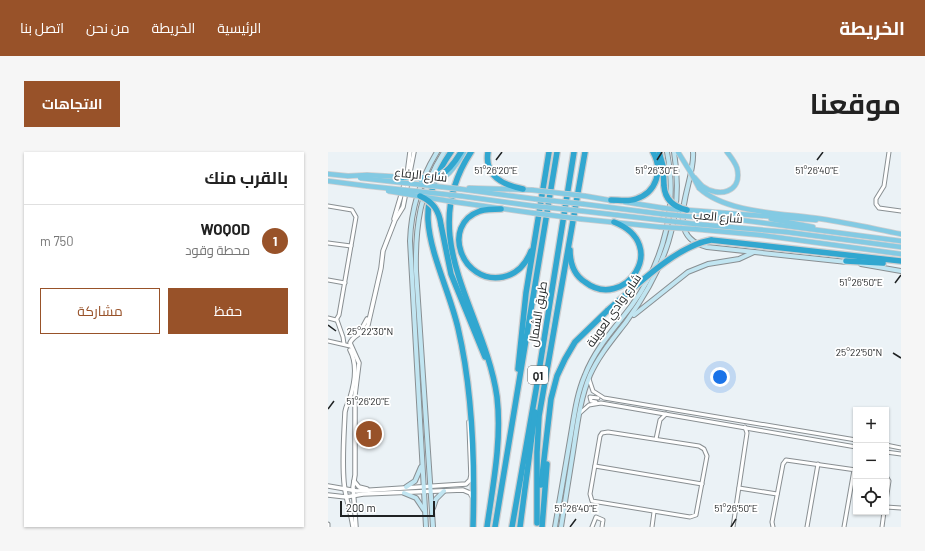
<!DOCTYPE html>
<html lang="ar">
<meta charset="utf-8">
<style>
body{margin:0;font-family:Barlow,Cairo,sans-serif;background:#f6f6f6;color:#222;direction:rtl}
.controls{position:absolute;right:12px;bottom:12px;display:grid;overflow:hidden;border-radius:0px;box-shadow:0 1px 3px #0004}
.controls button{width:36px;height:36px;display:grid;place-items:center;padding:0;border:0;border-bottom:1px solid #e0e0e0;background:#fff;color:#222;font:20px sans-serif}
.scale{position:absolute;left:12px;bottom:10px;width:95px;box-sizing:border-box;padding-left:4px;border:2px solid #1f2223;border-top:0;font-size:11px;line-height:14px;white-space:nowrap;color:#1f2223;-webkit-text-stroke:3px #fff;paint-order:stroke}
.you{position:absolute;left:392px;top:225px;width:14px;height:14px;margin:-10px;border:3px solid #fff;border-radius:50%;background:#1a73e8;box-shadow:0 0 0 6px #1a73e833}
.badge{display:grid;place-items:center;width:26px;height:26px;border-radius:50%;background:#985229;color:#fff;font-size:13px;font-weight:700}
.pin{position:absolute;translate:-50% -50%;border:2px solid #fff;box-shadow:0 1px 4px #0006}
.list{margin:0;padding:0;list-style:none}
h2{display:flex;justify-content:space-between;align-items:center;height:52px;margin:0;padding:0 16px;font-size:17px}
h2 small{font-size:13px;font-weight:400;color:#767676}
.list li{display:grid;grid-template-columns:26px 1fr auto;gap:12px;align-items:center;box-sizing:border-box;height:72px;padding:0 16px;border-top:1px solid #e0e0e0}
.list b{display:block;font-size:15px;white-space:nowrap}
.list p{margin:0;font-size:13px;white-space:nowrap;color:#767676}
.list em{font-size:13px;font-style:normal;color:#767676}
.actions{display:flex;gap:8px;padding:12px 16px}
.actions a{flex:1;padding:9px 0;border:1px solid #985229;border-radius:0px;text-align:center;font-size:14px;color:#985229}
.actions .main{background:#985229;color:#fff}
.icon{flex:none;width:22px;height:22px;fill:none;stroke:currentColor;stroke-width:2;stroke-linecap:round;stroke-linejoin:round}
.map{position:relative;flex:none;width:573px;height:375px;overflow:hidden;direction:ltr;border-radius:0px}
header{display:flex;align-items:center;gap:24px;box-sizing:border-box;height:56px;padding:0 20px;background:#985229;color:#fff}
header strong{font-size:19px}
nav{display:flex;gap:22px;margin-inline-start:auto;font-size:14px}
.intro{display:flex;align-items:center;justify-content:space-between;box-sizing:border-box;height:96px;padding:0 24px}
h1{margin:0;font-size:28px}
.button{padding:10px 18px;border-radius:0px;background:#985229;color:#fff;font-size:14px;font-weight:700}
main{display:flex;gap:24px;padding:0 24px}
aside{flex:1;background:#fff;border-radius:0px;box-shadow:0 1px 3px #0004}
.map>svg:first-child{display:block}
</style>
<header>
<strong>الخريطة</strong>
<nav><a>الرئيسية</a><a>الخريطة</a><a>من نحن</a><a>اتصل بنا</a></nav>
</header>
<div class="intro"><h1>موقعنا</h1><a class="button">الاتجاهات</a></div>
<main>
<div class="map">
<svg width="573" height="375" viewBox="0 0 573 375">
<rect width="100%" height="100%" fill="#ebf2f6"/>
<g fill="none" stroke-linecap="round" stroke-linejoin="round">
<g stroke="#898f92" stroke-width="5">
<g id="minor">
<path d="M 561,0 L 556,34 L 548,47 L 548,52 L 551,56 L 573,59"/>
<path d="M 0,54 L 24,58 L 28,65 L 11,163 L 8,168 L 0,166"/>
<path d="M 0,91 L 23,94"/>
<path d="M 0,128 L 17,131"/>
<path d="M 9,168 L 15,185 L 16,192"/>
<path d="M 0,189 L 22,194"/>
<path d="M 261,227 L 265,239 L 276,246 L 528,288"/>
<path d="M 268,250 L 263,249 L 262,245 L 270,246"/>
<path d="M 252,261 L 261,253 L 273,251 L 528,295"/>
<path d="M 280,280 L 371,294 L 376,297 L 379,304 L 368,363 L 362,365 L 264,349 L 262,342 L 272,284 L 274,281 Z"/>
<path d="M 328,287 L 332,268 L 338,262"/>
<path d="M 558,293 L 573,296"/>
<path d="M 558,300 L 573,302"/>
<path d="M 267,314 L 374,332"/>
<path d="M 558,324 L 561,329 L 558,349"/>
<path d="M 411,336 L 449,342"/>
<path d="M 558,355 L 573,356"/>
<path d="M 0,372 L 0,375"/>
<path d="M 264,375 L 268,365 L 275,368 L 274,375"/>
<path d="M 324,375 L 326,360"/>
<path d="M 405,375 L 419,281 L 417,275"/>
<path d="M 445,375 L 444,370 L 455,312 L 458,308 L 528,318"/>
<path d="M 479,375 L 490,312"/>
<path d="M 516,375 L 526,318"/>
<path d="M 554,375 L 556,360"/>
</g>
</g>
<g stroke="#898f92" stroke-width="5.5">
<g id="tertiary">
<path d="M 66,67 L 79,23 L 82,0"/>
<path d="M 26,183 L 33,178 L 39,167"/>
<path d="M 22,198 C 30,213 27,230 22,246 C 20,251 18,254 17,260 C 16,283 14,307 16,330 C 17,345 23,360 25,375"/>
<path d="M 26,329 L 31,335 L 39,337"/>
<path d="M 0,334 L 29,339 L 138,332 L 142,328 L 143,323 L 141,270"/>
<path d="M 0,343 L 18,345 L 35,342 L 135,338 L 142,341 L 145,346"/>
<path d="M 28,375 L 25,335 L 27,323 L 27,243 L 31,211 L 22,191 C 25,183 35,182 40,173 L 53,116 L 55,99 L 67,68 L 75,55 L 86,0"/>
</g>
</g>
<g stroke="#898f92" stroke-width="6">
<g id="secondary">
<path d="M 365,0 C 368,30 332,84 379,95 L 519,110"/>
<path d="M 533,112 L 573,119"/>
<path d="M 306,163 L 360,120 L 380,112 L 411,107 L 426,100"/>
<path d="M 78,335 L 87,329 L 93,315"/>
<path d="M 76,341 L 88,346 L 96,358"/>
<path d="M 105,356 L 108,347 L 116,339"/>
<path d="M 98,375 L 82,89 C 83,57 92,28 109,0"/>
<path d="M 105,375 L 88,119 C 87,75 92,37 116,0"/>
<path d="M 227,375 C 232,346 237,317 242,288 C 246,266 248,244 257,223 C 268,195 287,176 304,153 C 336,109 350,54 339,0"/>
<path d="M 233,375 C 237,350 241,325 245,300 C 249,274 252,247 262,223 C 271,203 285,187 298,170 C 336,118 357,65 346,0"/>
</g>
</g>
<g stroke="#cececf" stroke-width="6">
<g id="primary">
<path d="M 350,0 L 363,21"/>
<path d="M 0,22 L 20,24"/>
<path d="M 0,29 L 39,34"/>
<path d="M 374,34 C 390,46 415,41 409,16 C 407,10 403,5 399,0"/>
<path d="M 141,36 L 204,38"/>
<path d="M 371,36 C 399,62 457,61 494,67 C 521,71 547,77 573,82"/>
<path d="M 132,37 L 207,47"/>
<path d="M 133,44 L 206,54"/>
<path d="M 257,44 L 286,49"/>
<path d="M 127,50 L 205,61"/>
<path d="M 297,50 L 335,56"/>
<path d="M 255,52 L 334,62"/>
<path d="M 359,58 L 488,68"/>
<path d="M 254,59 L 332,68"/>
<path d="M 367,65 L 397,66 L 573,89"/>
<path d="M 253,67 L 332,75"/>
<path d="M 443,67 L 485,75"/>
<path d="M 367,72 L 458,80 L 573,95"/>
<path d="M 366,77 L 432,83 L 573,102"/>
</g>
</g>
<g stroke="#cececf" stroke-width="8">
<g id="motorway">
<path d="M 123,0 C 109,20 99,42 100,68 C 102,102 122,141 130,176 C 145,240 147,309 145,375"/>
<path d="M 143,0 C 86,86 157,159 169,245 C 174,288 165,333 159,375"/>
<path d="M 160,0 C 156,24 175,33 195,37"/>
<path d="M 331,0 L 335,14 L 336,34"/>
<path d="M 283,48 C 291,48 301,50 308,47 C 329,40 335,18 325,0"/>
<path d="M 173,57 C 166,57 159,57 152,59 C 112,73 134,133 175,125 C 189,122 198,112 203,99"/>
<path d="M 113,73 L 123,122 L 157,205"/>
<path d="M 383,88 L 573,109"/>
<path d="M 242,98 C 242,111 246,123 257,130 C 296,160 344,93 286,70"/>
<path d="M 518,109 L 555,111"/>
<path d="M 190,217 L 198,141 L 221,0"/>
<path d="M 213,333 L 223,247 L 229,224 L 237,207 L 247,190 L 280,158"/>
<path d="M 209,371 L 209,300 L 211,264 L 257,0"/>
<path d="M 167,375 L 229,0"/>
<path d="M 184,375 L 208,238 L 246,0"/>
<path d="M 192,375 L 207,260"/>
<path d="M 214,375 L 219,312"/>
</g>
</g>
<use href="#minor" stroke="#fff" stroke-width="3"/>
<use href="#tertiary" stroke="#fff" stroke-width="3.5"/>
<use href="#secondary" stroke="#c1e5f1" stroke-width="4"/>
<use href="#primary" stroke="#83cae3" stroke-width="4.5"/>
<use href="#motorway" stroke="#31a7d0" stroke-width="5.5"/>
<g stroke="#cececf" stroke-width="6" stroke-linecap="butt">
<g id="primary-bridge">
<path d="M 363,21 L 371,36"/>
<path d="M 20,24 L 39,23 L 74,25"/>
<path d="M 366,25 L 374,34"/>
<path d="M 32,26 L 132,37"/>
<path d="M 93,28 C 119,31 124,19 136,0"/>
<path d="M 39,34 L 133,44"/>
<path d="M 204,38 L 257,44"/>
<path d="M 60,39 L 127,50"/>
<path d="M 207,47 L 255,52"/>
<path d="M 206,54 L 254,59"/>
<path d="M 335,56 L 353,58"/>
<path d="M 205,61 L 253,67"/>
<path d="M 334,62 L 367,65"/>
<path d="M 332,68 L 367,72"/>
<path d="M 332,75 L 366,77"/>
</g>
</g>
<g stroke="#cececf" stroke-width="8" stroke-linecap="butt">
<g id="motorway-bridge">
<path d="M 71,25 C 105,25 113,33 133,0"/>
<path d="M 336,34 C 337,48 346,55 359,58"/>
<path d="M 92,44 C 105,50 111,58 113,73"/>
<path d="M 280,158 C 307,135 348,94 383,88"/>
</g>
</g>
<use href="#primary-bridge" stroke="#83cae3" stroke-width="4.5"/>
<use href="#motorway-bridge" stroke="#31a7d0" stroke-width="5.5"/>
</g>
<path fill="none" stroke="#1f2223" stroke-width="1.5" d="M 168,8 L 174,0M 329,8 L 334,0M 489,8 L 495,0M 567,131 L 573,123M 0,173 L 8,179M 565,201 L 573,206M 0,257 L 6,249M 242,375 L 248,367M 403,375 L 408,367"/>
<g text-anchor="middle" dominant-baseline="central" stroke-width="3.5" stroke-linejoin="round" paint-order="stroke">
<rect fill="#fff" stroke="#626465" stroke-width="1" x="200" y="214" width="20" height="18" rx="3"/>
<g font-size="11" font-weight="bold" fill="#1f2223">
<text x="210" y="223">Q1</text>
</g>
<g font-size="12" fill="#1f2223" stroke="#fff">
<text transform="translate(93 22) rotate(6)">شارع الرفاع</text>
<text transform="translate(390 64) rotate(5)">شارع العب</text>
<text transform="translate(285 158) rotate(-55)">شارع وادي لعوينة</text>
<text transform="translate(209 162) rotate(-81)">طريق الشمال</text>
</g>
</g>
<g font-size="10" text-anchor="middle" fill="#1f2223" stroke="#fff" stroke-width="3.5" stroke-linejoin="round" paint-order="stroke">
<text x="168" y="22">51°26'20"E</text>
<text x="329" y="22">51°26'30"E</text>
<text x="489" y="22">51°26'40"E</text>
<text x="533" y="134">51°26'50"E</text>
<text x="42" y="183">25°22'30"N</text>
<text x="531" y="204">25°22'50"N</text>
<text x="40" y="253">51°26'20"E</text>
<text x="248" y="360">51°26'40"E</text>
<text x="408" y="360">51°26'50"E</text>
</g>
</svg>
<div class="controls">
<button>+</button>
<button>−</button>
<button><svg class="icon" aria-label="locate" viewBox="0 0 24 24"><circle cx="12" cy="12" r="6"/><path d="M12 2v4M12 18v4M2 12h4M18 12h4"/></svg></button>
</div>
<div class="scale">200 m</div>
<div class="you"></div>
<div class="pin badge" style="left:41px;top:282px">1</div>
</div>
<aside>
<h2>بالقرب منك<small></small></h2>
<ul class="list">
<li><span class="badge">1</span><div><b>WOQOD</b><p>محطة وقود</p></div><em>750 m</em></li>
</ul>
<div class="actions"><a class="main">حفظ</a><a>مشاركة</a></div>
</aside>
</main>
